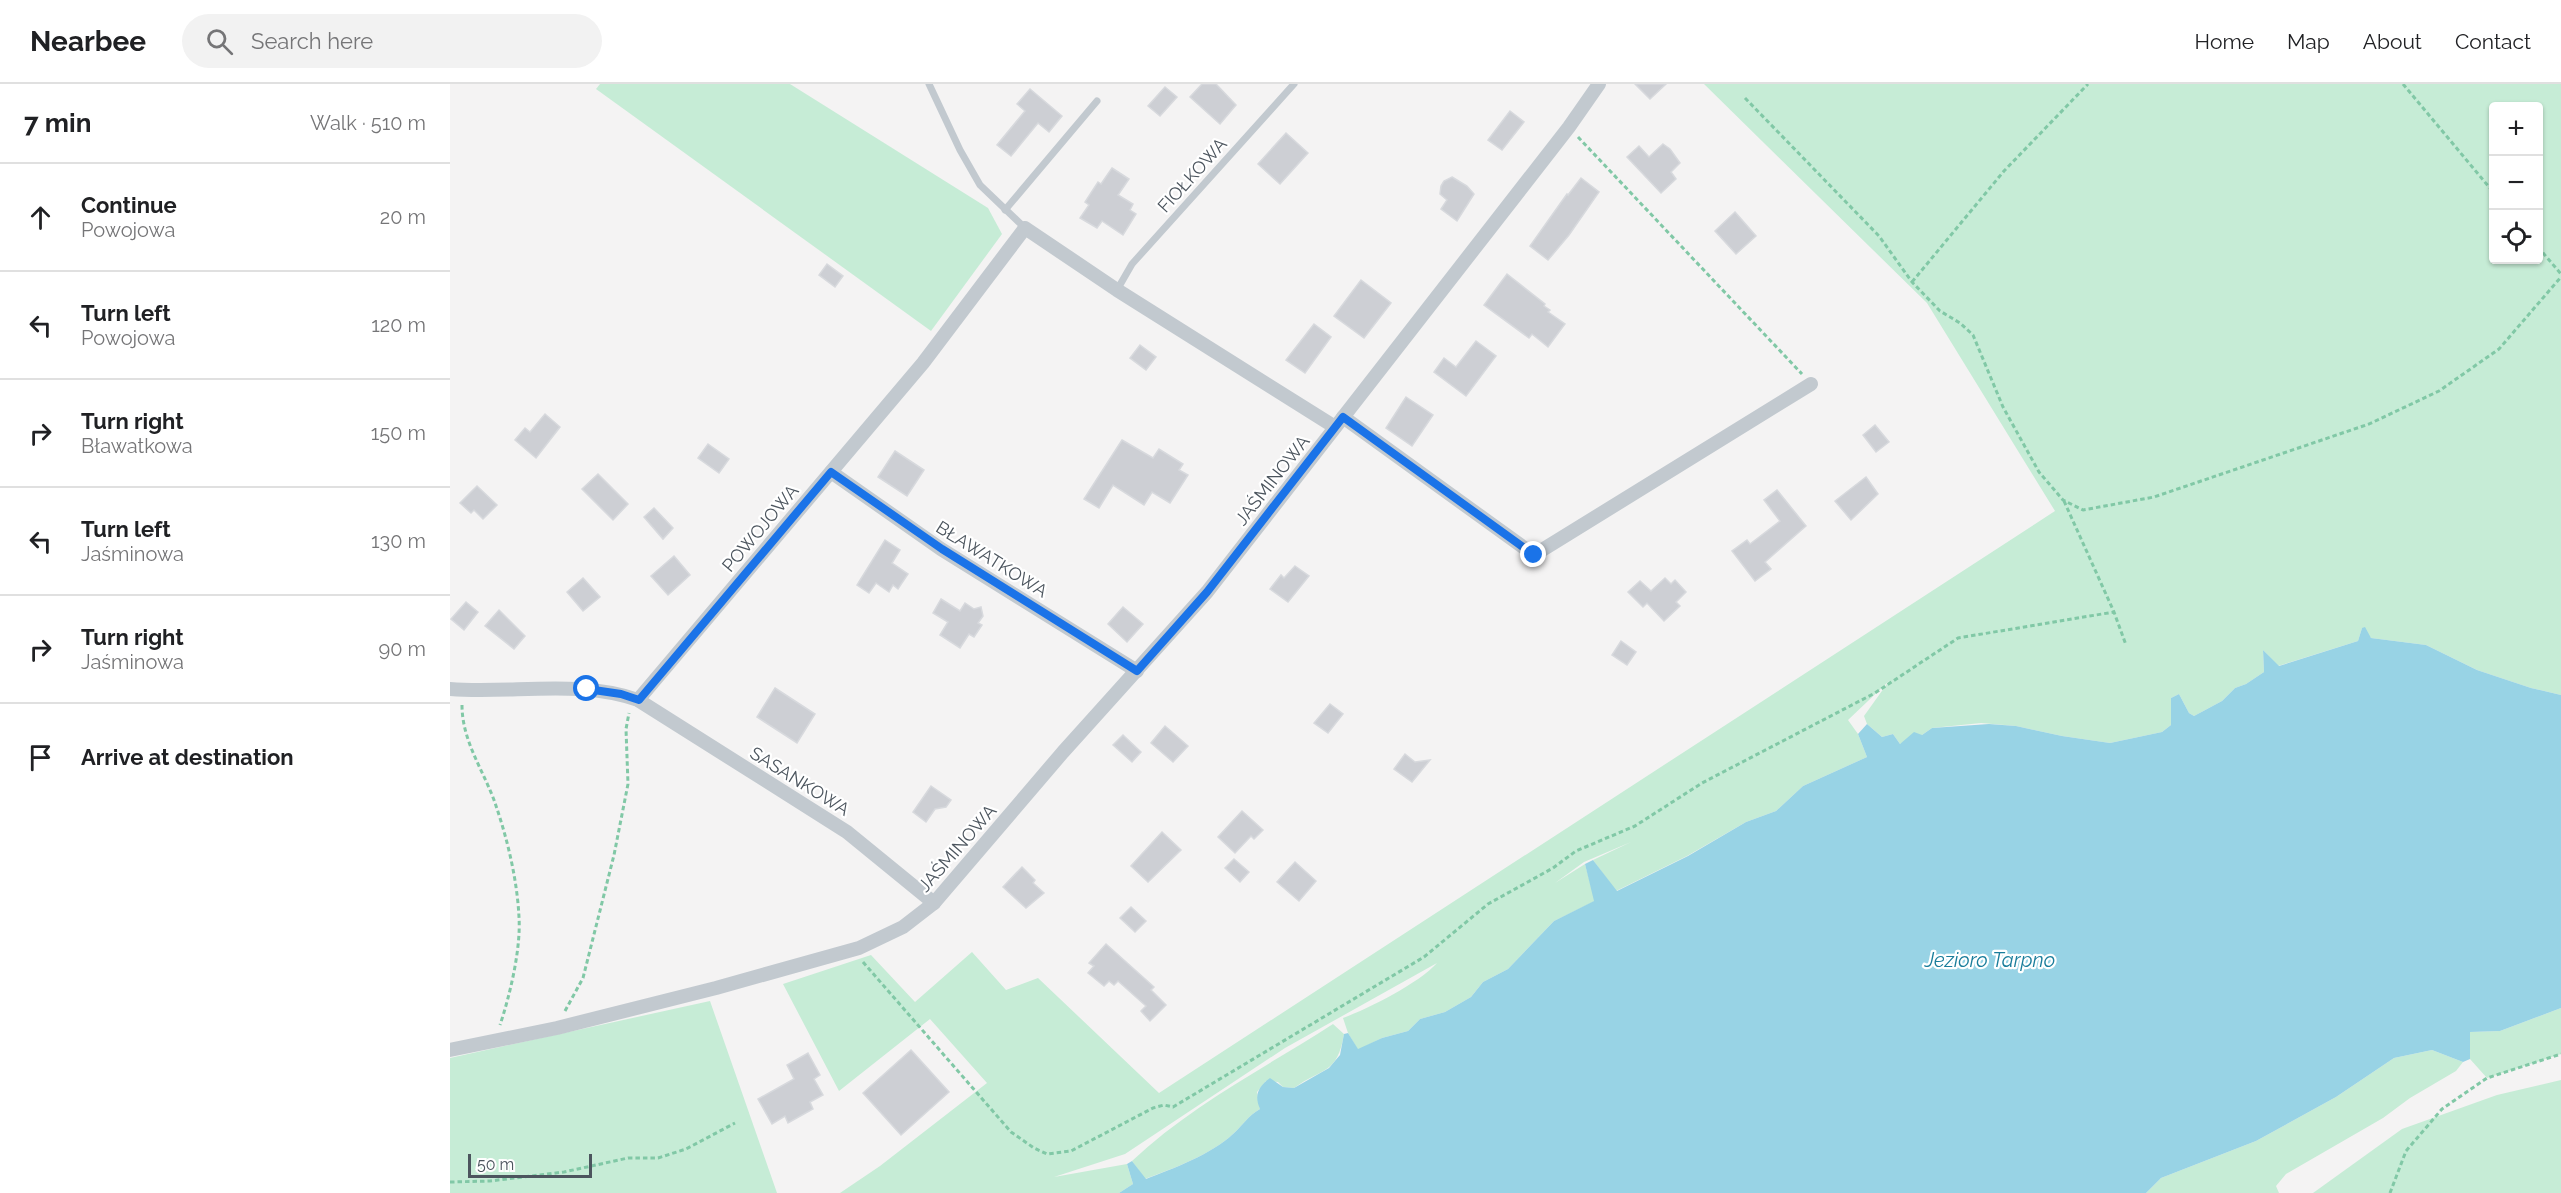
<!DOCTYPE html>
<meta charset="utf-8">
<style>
body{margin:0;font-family:Raleway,sans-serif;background:#f2f2f2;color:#202124}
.controls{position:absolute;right:18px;top:18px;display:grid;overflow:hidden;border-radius:6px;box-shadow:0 2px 4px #0004}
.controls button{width:54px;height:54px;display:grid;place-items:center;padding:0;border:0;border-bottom:2px solid #e0e0e0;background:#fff;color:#202124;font:30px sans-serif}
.scale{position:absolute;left:18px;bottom:15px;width:124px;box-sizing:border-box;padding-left:6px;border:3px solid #4c555e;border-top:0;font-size:16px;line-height:21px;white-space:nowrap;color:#4c555e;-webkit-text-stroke:4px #fff;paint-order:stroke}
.stop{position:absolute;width:18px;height:18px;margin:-14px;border:4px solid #1a73e8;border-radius:50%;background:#fff}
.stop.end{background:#1a73e8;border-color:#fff;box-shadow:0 2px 6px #0008}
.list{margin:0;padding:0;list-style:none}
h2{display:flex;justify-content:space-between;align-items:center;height:78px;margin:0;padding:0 24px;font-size:26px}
h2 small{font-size:20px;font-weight:400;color:#757577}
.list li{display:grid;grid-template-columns:39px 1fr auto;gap:18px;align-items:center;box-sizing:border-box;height:108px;padding:0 24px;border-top:2px solid #e0e0e0}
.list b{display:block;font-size:22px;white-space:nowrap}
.list p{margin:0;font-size:20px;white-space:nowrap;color:#757577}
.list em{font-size:20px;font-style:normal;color:#757577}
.icon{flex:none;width:33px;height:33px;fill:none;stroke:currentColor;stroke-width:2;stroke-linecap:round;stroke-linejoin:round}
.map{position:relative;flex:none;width:2111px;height:1109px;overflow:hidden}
header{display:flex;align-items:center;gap:36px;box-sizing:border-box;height:84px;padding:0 30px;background:#fff;border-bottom:2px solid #e0e0e0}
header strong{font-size:28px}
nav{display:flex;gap:33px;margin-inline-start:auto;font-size:21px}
.search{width:420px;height:54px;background:#f2f2f2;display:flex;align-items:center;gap:15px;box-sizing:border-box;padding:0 21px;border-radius:33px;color:#757577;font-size:22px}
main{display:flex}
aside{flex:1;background:#fff}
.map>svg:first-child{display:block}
</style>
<header>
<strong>Nearbee</strong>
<div class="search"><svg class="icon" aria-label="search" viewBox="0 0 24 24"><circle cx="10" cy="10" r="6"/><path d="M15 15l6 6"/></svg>Search here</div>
<nav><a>Home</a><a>Map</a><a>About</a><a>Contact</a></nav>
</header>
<main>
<aside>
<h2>7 min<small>Walk · 510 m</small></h2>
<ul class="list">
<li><svg class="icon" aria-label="ahead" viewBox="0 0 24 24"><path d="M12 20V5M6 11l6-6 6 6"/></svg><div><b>Continue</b><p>Powojowa</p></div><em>20 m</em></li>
<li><svg class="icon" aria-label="left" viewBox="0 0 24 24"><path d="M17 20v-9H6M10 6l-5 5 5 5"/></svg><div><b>Turn left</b><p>Powojowa</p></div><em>120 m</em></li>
<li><svg class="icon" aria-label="right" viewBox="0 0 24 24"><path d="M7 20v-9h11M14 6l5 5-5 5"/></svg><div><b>Turn right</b><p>Bławatkowa</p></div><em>150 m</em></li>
<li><svg class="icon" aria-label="left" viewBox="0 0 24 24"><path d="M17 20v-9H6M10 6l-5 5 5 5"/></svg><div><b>Turn left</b><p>Jaśminowa</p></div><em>130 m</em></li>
<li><svg class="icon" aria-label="right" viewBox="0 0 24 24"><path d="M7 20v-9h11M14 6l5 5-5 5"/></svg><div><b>Turn right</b><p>Jaśminowa</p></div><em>90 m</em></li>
<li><svg class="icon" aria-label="arrive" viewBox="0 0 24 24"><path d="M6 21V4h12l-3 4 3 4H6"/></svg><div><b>Arrive at destination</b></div></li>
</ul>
</aside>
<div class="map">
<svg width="2111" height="1109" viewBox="0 0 2111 1109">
<rect width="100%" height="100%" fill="#f4f3f3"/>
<g fill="#c6ecd6" fill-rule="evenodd">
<path d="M 150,0 L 340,0 L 538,124 L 552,150 L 481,247 L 146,5 Z"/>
<path d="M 1254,0 L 2111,0 L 2111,611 L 2081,604 L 2027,586 L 1976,561 L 1921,554 L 1912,544 L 1908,557 L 1828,582 L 1813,566 L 1814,588 L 1796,600 L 1785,604 L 1772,617 L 1744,632 L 1739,629 L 1729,610 L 1721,614 L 1721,641 L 1712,648 L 1660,659 L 1612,652 L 1566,642 L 1531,639 L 1482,644 L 1472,651 L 1450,660 L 1443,650 L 1432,653 L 1417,640 L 1414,632 L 1439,597 L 1398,636 L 1408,650 L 1417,673 L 1353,702 L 1326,727 L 1296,738 L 1237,772 L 1166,807 L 1143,776 L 1181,758 L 1134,778 L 1105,799 L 1135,780 L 1145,817 L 1104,837 L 1058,885 L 1033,898 L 1021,913 L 995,928 L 970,935 L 958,947 L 932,954 L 908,966 L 898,949 L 893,934 C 920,924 969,899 987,879 L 835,964 L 675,1070 L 604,1093 L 677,1080 L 683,1100 L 669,1109 L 390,1109 L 430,1082 L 537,999 L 480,935 L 389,1007 L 333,900 L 421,871 L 465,918 L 522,868 L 556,906 L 588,894 L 709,1009 L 1605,427 L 1477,219 ZM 2044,22 L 2088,22 L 2088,176 L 2044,176 Z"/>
<path d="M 260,917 L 327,1109 L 0,1109 L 0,974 Z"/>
<path d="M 2111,924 L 2111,970 L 2037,994 L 2020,975 L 2019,948 L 2050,947 Z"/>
<path d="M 883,940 L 894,950 C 887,991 873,983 844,1004 L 833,1003 L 828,998 L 816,997 L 807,1008 L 810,1025 C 798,1032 793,1041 783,1050 C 762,1070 722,1085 695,1095 L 682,1077 C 741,1021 815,984 883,940 Z"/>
<path d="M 1982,966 L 2013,978 L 2006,987 L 1960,1014 L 1933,1034 L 1836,1090 L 1826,1102 L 1829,1109 L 1696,1109 L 1711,1094 L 1806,1057 L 1886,1013 L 1944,974 Z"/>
<path d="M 2111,996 L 2111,1109 L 1863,1109 L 1952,1045 L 2047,1011 Z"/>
</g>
<path fill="#98d3e5" d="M 1915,543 L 1921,554 L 1976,561 L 2027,586 L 2081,604 L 2111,611 L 2111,924 L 2050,947 L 2020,948 L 2020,975 L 2013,978 L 1982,966 L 1944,974 L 1886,1013 L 1806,1057 L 1711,1094 L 1696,1109 L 669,1109 L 683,1100 L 677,1080 L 682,1077 L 696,1095 C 722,1085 762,1070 783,1050 C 793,1041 798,1032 810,1025 C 804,1011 808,1003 820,994 L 833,1003 L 844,1004 L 879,984 L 890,971 L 894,950 L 898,949 L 908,965 L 932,954 L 958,947 L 970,935 L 995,928 L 1021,913 L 1033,898 L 1058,885 L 1104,837 L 1144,817 L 1135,780 L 1143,776 L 1167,807 L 1238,772 L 1296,738 L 1326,727 L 1353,702 L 1417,673 L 1408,650 L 1417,640 L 1432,653 L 1443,650 L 1450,660 L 1464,648 L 1472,651 L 1482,644 L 1539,640 L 1566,642 L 1612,652 L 1660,659 L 1712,648 L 1721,641 L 1721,614 L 1729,610 L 1739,629 L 1744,632 L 1772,617 L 1785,604 L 1796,600 L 1814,588 L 1813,566 L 1829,582 L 1908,557 L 1912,544 Z"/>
<g fill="#cdcfd4" stroke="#d7d9dd" stroke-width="1.5">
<path d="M 752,0 L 766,0 L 786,21 L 770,40 L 740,13 Z"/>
<path d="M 1185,0 L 1216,0 L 1200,15 Z"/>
<path d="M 715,3 L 727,13 L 710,32 L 698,22 Z"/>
<path d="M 580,5 L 612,32 L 599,48 L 588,39 L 561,72 L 547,61 L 575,27 L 567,20 Z"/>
<path d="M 1060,27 L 1074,38 L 1052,66 L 1038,56 Z"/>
<path d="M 836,49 L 858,69 L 830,100 L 808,80 Z"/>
<path d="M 1213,60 L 1220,65 L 1230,79 L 1221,88 L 1226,95 L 1211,109 L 1177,73 L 1189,62 L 1199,73 Z"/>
<path d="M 662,84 L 679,95 L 668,111 L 683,120 L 680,126 L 686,130 L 673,151 L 652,137 L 647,144 L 630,134 L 639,121 L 635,118 L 648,98 L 651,100 Z"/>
<path d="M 1002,93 L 1017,102 L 1024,110 L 1007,137 L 991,125 L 997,116 L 990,110 L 991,102 L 994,97 Z"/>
<path d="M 1131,94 L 1149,108 L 1119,151 L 1098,176 L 1080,162 L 1117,110 L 1118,111 Z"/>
<path d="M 1285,128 L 1306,152 L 1286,170 L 1265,147 Z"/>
<path d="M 377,180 L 393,192 L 385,203 L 369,191 Z"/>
<path d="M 1057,190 L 1095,220 L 1094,222 L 1100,226 L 1098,228 L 1115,240 L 1098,263 L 1082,250 L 1079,254 L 1034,221 Z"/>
<path d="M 911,196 L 941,219 L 914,254 L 884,232 Z"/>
<path d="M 864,240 L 881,253 L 855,289 L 836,276 Z"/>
<path d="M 1026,257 L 1046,272 L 1016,312 L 984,288 L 994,274 L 1006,283 Z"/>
<path d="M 690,261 L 706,273 L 696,286 L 680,274 Z"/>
<path d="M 956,313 L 983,331 L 962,362 L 936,344 Z"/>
<path d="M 95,330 L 110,343 L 86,374 L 65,356 L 75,344 L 80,348 Z"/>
<path d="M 1425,341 L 1439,358 L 1426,368 L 1413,351 Z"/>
<path d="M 672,356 L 703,374 L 709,365 L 733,380 L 729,386 L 738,391 L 720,419 L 702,408 L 694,421 L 663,401 L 649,424 L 634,415 Z"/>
<path d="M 258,360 L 279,375 L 269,389 L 248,374 Z"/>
<path d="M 445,367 L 474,386 L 457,412 L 428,393 Z"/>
<path d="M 148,390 L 178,420 L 163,436 L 132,405 Z"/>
<path d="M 1416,393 L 1428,410 L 1401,436 L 1385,417 Z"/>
<path d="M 27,402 L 47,421 L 33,435 L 24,426 L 21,429 L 10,419 Z"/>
<path d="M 1327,406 L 1356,442 L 1315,478 L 1321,485 L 1305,497 L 1282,467 L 1297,456 L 1300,460 L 1330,437 L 1314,416 Z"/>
<path d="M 204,424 L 223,444 L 213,455 L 194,433 Z"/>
<path d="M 435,456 L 450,466 L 442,479 L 458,490 L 448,505 L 443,501 L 439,508 L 426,499 L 419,509 L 407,501 Z"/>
<path d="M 224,472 L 240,491 L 218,511 L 201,492 Z"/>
<path d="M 845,482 L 859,492 L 838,518 L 820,505 L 831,491 L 834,494 Z"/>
<path d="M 133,494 L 150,513 L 133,527 L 117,508 Z"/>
<path d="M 1215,494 L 1221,500 L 1225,496 L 1236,508 L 1226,518 L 1230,522 L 1214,537 L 1197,519 L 1193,523 L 1178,508 L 1190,497 L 1201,507 Z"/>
<path d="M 491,515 L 510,527 L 515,519 L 524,525 L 531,523 L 533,532 L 528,539 L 532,541 L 524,553 L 519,550 L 510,564 L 490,551 L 498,538 L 483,529 Z"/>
<path d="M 16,518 L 28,528 L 14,546 L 1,535 Z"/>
<path d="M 673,523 L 693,540 L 677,558 L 658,540 Z"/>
<path d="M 49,526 L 75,552 L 64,565 L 35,542 Z"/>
<path d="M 1171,557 L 1186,568 L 1177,581 L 1162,571 Z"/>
<path d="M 325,604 L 365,630 L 347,659 L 307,633 Z"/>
<path d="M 880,620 L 893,630 L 878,649 L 864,639 Z"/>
<path d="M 715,642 L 738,662 L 723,678 L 701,659 Z"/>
<path d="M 673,651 L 691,668 L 682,678 L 663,661 Z"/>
<path d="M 955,670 L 965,678 L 980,676 L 962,698 L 944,685 Z"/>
<path d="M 481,702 L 501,716 L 496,723 L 485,725 L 476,738 L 463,728 Z"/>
<path d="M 792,727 L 813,746 L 804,755 L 801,752 L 785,769 L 768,753 Z"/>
<path d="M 712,748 L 731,766 L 698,798 L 681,782 Z"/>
<path d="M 784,775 L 799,788 L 790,798 L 775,784 Z"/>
<path d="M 845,778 L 866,797 L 849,817 L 827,798 Z"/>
<path d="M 572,783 L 585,796 L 583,799 L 594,809 L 576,824 L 553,803 Z"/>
<path d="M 681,823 L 696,837 L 685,848 L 670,834 Z"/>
<path d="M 656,860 L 704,903 L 701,906 L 716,921 L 700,937 L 691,927 L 696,922 L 668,897 L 664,901 L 659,897 L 654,902 L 638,889 L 644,882 L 639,879 Z"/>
<path d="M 461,966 L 499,1008 L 451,1051 L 413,1009 Z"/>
<path d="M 358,969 L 370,991 L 364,995 L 373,1011 L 360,1018 L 363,1025 L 338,1039 L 335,1032 L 322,1040 L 308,1015 L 344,995 L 337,981 Z"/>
</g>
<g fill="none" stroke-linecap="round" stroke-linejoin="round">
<g stroke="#81c8a6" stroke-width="3" stroke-dasharray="4.5 3" stroke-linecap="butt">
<path d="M 1953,0 L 2044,109"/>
<path d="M 1295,14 L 1429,152 L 1462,198 L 1490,227 L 1510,239 L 1523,251 L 1553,323 L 1589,388 L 1613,416 L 1633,426 L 1704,413 L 1919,340 L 1989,307 L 2049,265 L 2111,193"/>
<path d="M 1128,53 L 1352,290"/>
<path d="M 2088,163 L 2111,190"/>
<path d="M 1462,198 L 1554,87 L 1638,0"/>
<path d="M 1614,417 L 1664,528 L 1676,561"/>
<path d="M 12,621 C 12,656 32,684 44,716 C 57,753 67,794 69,833 C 71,865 60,911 50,941"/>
<path d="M 413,878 L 561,1048 L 584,1064 L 597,1070 L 621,1067 L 703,1024 L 714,1021 L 723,1023 L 974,873 L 1038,820 L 1103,784 L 1126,767 L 1185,742 L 1252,699 L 1425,609 L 1508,554 L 1664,528"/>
<path d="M 115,927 L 133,894 L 164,771 L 178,700 L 176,645 L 179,629"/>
<path d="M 0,1098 L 40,1097 L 114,1088 L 178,1074 L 208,1074 L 236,1065 L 285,1039"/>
<path d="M 1940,1109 L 1956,1067 L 1992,1025 L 2037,994 L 2111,970"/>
</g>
<g stroke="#c2c9cf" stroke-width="7">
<path d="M 479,0 L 510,66 L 530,101 L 575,144"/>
<path d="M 555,126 L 647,17"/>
<path d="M 667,206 L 682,180 L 844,0"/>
</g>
<g stroke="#c2c9cf" stroke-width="14">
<path d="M 893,333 L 1084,471 L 1361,300"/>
<path d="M 381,388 L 491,465 L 687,587"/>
<path d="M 0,605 C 62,610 128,595 188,616 L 397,748 L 484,819"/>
<path d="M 188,616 L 473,279 L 575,144 L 667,206 L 885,343"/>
<path d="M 0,966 L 107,944 L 266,904 L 409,864 L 453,843 L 484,819 L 613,668 L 757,508 L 1119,43 L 1149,0"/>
</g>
</g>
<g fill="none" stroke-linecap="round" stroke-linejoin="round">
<path stroke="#1a73e8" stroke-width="8" d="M 137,605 L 171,610 L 189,616 L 381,388 L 492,465 L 687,587 L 757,508 L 893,333 L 1084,471"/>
</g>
<g text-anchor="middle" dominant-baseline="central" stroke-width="4.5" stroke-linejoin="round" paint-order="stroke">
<g font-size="18" fill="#4c555e" stroke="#fff">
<text transform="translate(742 91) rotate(-48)">FIOŁKOWA</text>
<text transform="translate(822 396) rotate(-52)">JAŚMINOWA</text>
<text transform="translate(310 444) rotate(-50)">POWOJOWA</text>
<text transform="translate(542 475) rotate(32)">BŁAWATKOWA</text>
<text transform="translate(350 697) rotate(32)">SASANKOWA</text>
<text transform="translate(507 764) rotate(-49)">JAŚMINOWA</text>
</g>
<g font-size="20" font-style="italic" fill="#1a7d9b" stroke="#fff">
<text x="1540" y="876">Jezioro Tarpno</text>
</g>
</g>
</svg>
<div class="controls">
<button>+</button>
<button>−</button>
<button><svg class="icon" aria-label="locate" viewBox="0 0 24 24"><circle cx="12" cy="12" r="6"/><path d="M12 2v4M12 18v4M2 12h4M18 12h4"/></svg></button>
</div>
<div class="scale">50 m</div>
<div class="stop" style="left:137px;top:605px"></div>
<div class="stop end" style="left:1084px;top:471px"></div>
</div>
</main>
